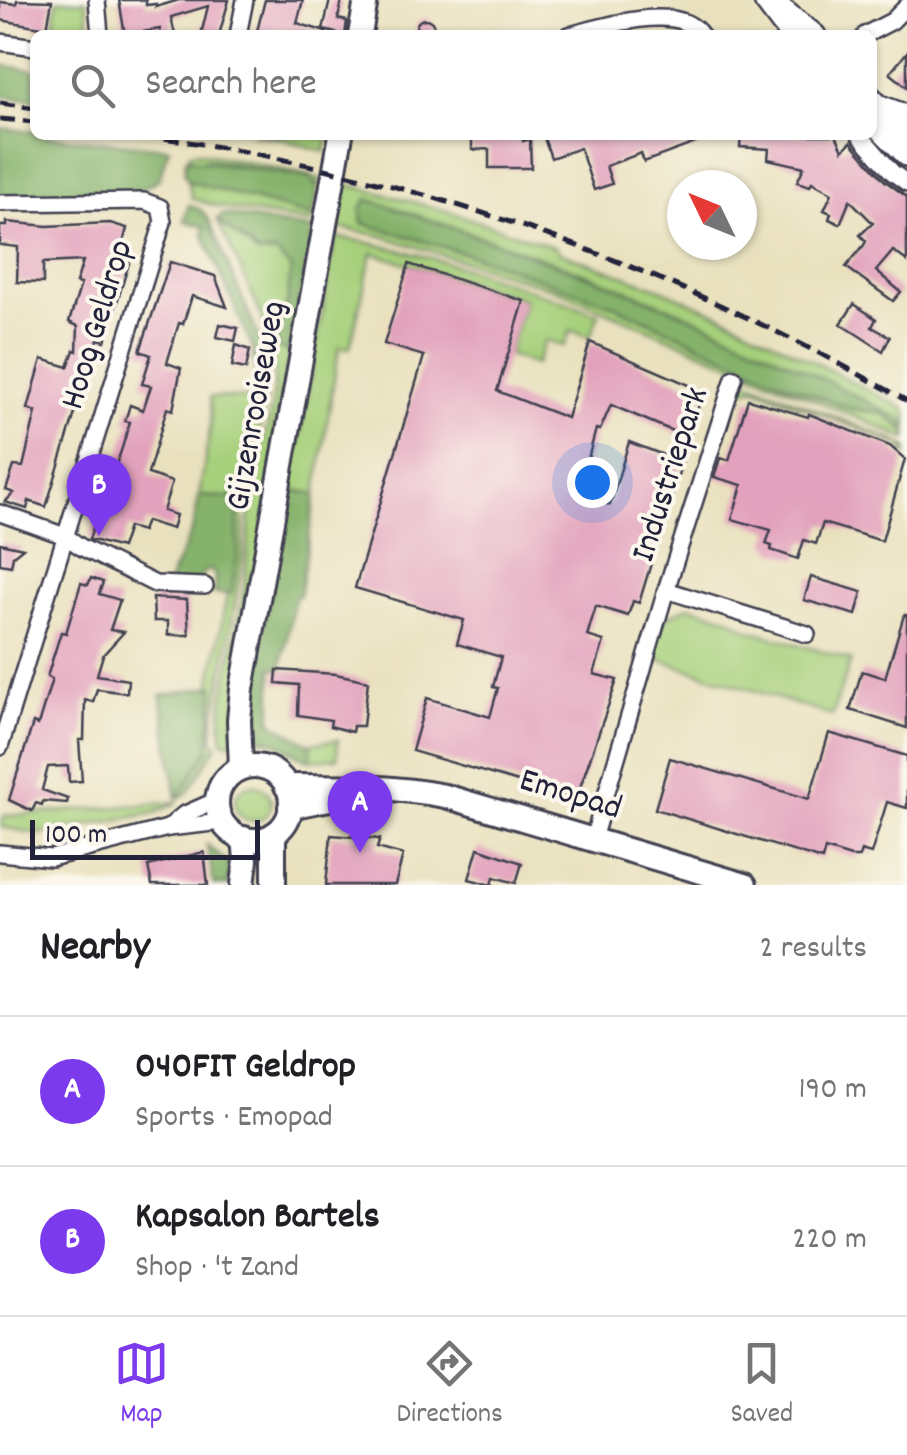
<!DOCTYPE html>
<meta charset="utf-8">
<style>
body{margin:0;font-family:Dekko,sans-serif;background:#f6f6f6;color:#202124}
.compass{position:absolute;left:667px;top:170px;width:90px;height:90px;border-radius:50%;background:#fff;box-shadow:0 2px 8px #0004;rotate:313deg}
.scale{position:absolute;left:30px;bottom:25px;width:230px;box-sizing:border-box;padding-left:10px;border:5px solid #22223b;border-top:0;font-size:28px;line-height:35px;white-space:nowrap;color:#22223b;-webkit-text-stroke:8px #fbf7ec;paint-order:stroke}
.you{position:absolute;left:592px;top:482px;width:35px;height:35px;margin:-25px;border:8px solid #fff;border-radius:50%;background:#1a73e8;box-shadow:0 0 0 15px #1a73e833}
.badge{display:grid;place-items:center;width:65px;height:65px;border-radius:50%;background:#7c3aed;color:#fff;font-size:32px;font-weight:700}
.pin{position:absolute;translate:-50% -82px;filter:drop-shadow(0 2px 5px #0008)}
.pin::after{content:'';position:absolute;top:52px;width:35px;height:30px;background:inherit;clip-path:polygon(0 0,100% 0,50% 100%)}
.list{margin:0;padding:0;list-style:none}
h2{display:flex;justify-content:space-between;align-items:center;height:130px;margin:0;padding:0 40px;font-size:42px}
h2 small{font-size:32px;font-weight:400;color:#757577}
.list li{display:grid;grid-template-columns:65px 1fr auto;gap:30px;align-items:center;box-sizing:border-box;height:150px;padding:0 40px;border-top:2px solid #e0e0e0}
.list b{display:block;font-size:38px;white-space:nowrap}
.list p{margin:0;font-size:32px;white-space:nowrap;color:#757577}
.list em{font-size:32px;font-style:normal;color:#757577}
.icon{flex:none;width:55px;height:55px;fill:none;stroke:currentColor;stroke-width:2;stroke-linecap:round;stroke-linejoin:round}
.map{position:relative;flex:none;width:907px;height:885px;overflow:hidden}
.search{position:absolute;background:#fff;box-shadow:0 2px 8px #0004;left:30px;right:30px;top:30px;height:110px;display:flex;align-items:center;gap:25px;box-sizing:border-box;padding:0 35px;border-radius:15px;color:#757577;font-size:38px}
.sheet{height:430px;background:#fff}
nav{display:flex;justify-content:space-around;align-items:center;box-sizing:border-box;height:140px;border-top:2px solid #e0e0e0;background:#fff;font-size:28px;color:#757577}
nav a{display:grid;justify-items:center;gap:5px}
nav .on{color:#7c3aed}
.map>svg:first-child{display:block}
</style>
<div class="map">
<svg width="907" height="885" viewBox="0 0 907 885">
<rect width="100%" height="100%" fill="#fbf7ec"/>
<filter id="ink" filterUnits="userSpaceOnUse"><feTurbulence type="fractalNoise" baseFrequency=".01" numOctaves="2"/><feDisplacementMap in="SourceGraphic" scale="20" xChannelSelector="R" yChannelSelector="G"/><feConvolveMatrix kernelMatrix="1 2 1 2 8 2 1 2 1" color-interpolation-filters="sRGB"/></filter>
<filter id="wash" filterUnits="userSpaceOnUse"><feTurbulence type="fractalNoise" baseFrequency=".0048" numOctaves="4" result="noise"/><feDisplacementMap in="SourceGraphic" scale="40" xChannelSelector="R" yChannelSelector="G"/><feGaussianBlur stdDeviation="2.25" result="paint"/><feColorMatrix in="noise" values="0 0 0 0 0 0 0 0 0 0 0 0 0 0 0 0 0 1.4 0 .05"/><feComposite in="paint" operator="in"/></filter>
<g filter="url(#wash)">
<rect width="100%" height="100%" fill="#e9e1be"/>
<g fill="#a7d07b" stroke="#64795b" stroke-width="2.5">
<path d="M 57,0 L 86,0 L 90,35 L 53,35 Z"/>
<path d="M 251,135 L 328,135 L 325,152 L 278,138 Z"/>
<path d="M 198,152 L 308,175 L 320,179 L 319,186 L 314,185 L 312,178 L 206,159 L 200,162 L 189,159 L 190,153 Z"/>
<path d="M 188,181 L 313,217 L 312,223 C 272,215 228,212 192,198 Z"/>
<path d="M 346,184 L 444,210 L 555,247 L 559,252 L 661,289 L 733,320 L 907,410 L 907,423 C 835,384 761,348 686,315 C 583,269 475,235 368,199 L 361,210 L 362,223 L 494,262 L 616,306 L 787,384 L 848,408 L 882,413 L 907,431 L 907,439 L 555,289 L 378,235 L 338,228 Z"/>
<path d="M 217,219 C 230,233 245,240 257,254 L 276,253 L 291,269 L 286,312 L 276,333 L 277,348 L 289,351 L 272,446 L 277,448 L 232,742 L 223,742 C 216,708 235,642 241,606 C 249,565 247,530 252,491 C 258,445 282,402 272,355 C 263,308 236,262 217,219 Z"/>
<path d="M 336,237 C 426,251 514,284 599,314 L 590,337 L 571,330 L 564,346 L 545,340 L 536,365 L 508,355 L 525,299 L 372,253 L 350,348 L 339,347 L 316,494 L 287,489 L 294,451 L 297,451 Z"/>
<path d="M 748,381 L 898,443 L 907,448 L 907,454 L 900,445 L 754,387 L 739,392 L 733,390 L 740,382 Z"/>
<path d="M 210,397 L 266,399 L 244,493 L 226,497 L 199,496 L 211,423 Z"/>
<path d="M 244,497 L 243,558 L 214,720 L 213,739 L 217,746 L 187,793 L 177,799 L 209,749 L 214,687 L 210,687 L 227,594 L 231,593 L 238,556 L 238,498 Z"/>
<path d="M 689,606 L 727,617 L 749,630 L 851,660 L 832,716 L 651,657 L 663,619 Z"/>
<path d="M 338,740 L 337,758 L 311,760 L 310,746 L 305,744 Z"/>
<circle cx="253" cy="803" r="18"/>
<path d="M 178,802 L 155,813 L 39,834 L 1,827 L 4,816 Z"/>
</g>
<g fill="#85b26b" stroke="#546a53" stroke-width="2.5">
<path d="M 0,65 L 35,70 L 35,100 L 0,96 Z"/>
<path d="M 0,128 L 35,132 L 35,135 L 169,148 L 159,179 L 140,190 L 0,196 Z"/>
<path d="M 186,159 L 312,178 L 314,185 L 319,186 L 313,217 L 188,181 L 184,172 Z"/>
<path d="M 367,199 C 473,235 579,270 682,313 C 759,345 834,384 907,423 L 907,431 L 882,413 L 848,408 L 787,384 L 616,306 L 494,262 L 362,223 L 361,209 Z"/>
<path d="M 189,205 L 201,210 L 209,220 L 263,347 L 267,378 L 256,375 L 252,347 L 203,234 L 205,227 L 184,221 Z"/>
<path d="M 223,214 L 313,230 L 289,351 L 277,348 L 276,333 L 286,312 L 291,269 L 276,253 L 258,254 C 246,240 230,233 217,219 Z"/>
<path d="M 287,489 L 316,494 L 299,596 L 295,597 L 281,669 L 272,668 L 272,722 L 311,745 L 311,760 C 292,757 281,739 261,739 L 253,688 Z"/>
<path d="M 199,496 L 238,498 L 238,556 L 231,594 L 214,593 L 215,575 L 211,570 L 206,571 L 195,583 L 168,583 L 193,528 Z"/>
<path d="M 214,686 L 209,749 L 177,799 L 161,695 Z"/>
<path d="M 207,845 L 229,864 L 228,885 L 214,885 Z"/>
</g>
<g id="blocks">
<g fill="#e2a1bc">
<path d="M 17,0 L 52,1 L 47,28 L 0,20 L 0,2 L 16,4 Z"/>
<path d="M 119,0 L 146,0 L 146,5 L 156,4 L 156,7 L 179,0 L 229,0 L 219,35 L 201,35 L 208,6 L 171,17 L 175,35 L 161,35 L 160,29 L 125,35 Z"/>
<path d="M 265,0 L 303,0 L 297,23 L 326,32 L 326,35 L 256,35 Z"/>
<path d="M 330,0 L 342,0 L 338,19 L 347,21 L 345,35 L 323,30 Z"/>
<circle cx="425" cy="28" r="9"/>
<path d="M 907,52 L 907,87 L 890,73 Z"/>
<path d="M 472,135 L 523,135 L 523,141 L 530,139 L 531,168 L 489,168 L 489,149 L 472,150 Z"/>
<path d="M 543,135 L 712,135 L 712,137 L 644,162 L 641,153 L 606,166 L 612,184 L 594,190 L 580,148 L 551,158 Z"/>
<path d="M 741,135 L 836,135 L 843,150 L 851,142 L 884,180 L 907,197 L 907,261 L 893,251 L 876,271 L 901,292 L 893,301 L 846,267 L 864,245 L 866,241 L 860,235 L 873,223 L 850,200 L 840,224 L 829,219 L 831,213 L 824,210 L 832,193 L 812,182 L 810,186 L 797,182 L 804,167 L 768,159 L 769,149 L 740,147 Z"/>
<path d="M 7,222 L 47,226 L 110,223 L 127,228 L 122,247 L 133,250 L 105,341 L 98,339 L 46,507 L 29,501 L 27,509 L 5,502 L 14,493 L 6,490 L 14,466 L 23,467 L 36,412 L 28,409 L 42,359 L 68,367 L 74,350 L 77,351 L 78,326 L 69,322 L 81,284 L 76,283 L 83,261 L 43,263 L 43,283 L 17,282 L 18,247 L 0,245 L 0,226 L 7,226 Z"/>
<path d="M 170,262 L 215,276 L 227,307 L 192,296 L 183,324 L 179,323 L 167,363 L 181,368 L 173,410 L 167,408 L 148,474 L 172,482 L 163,511 L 176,515 L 172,529 L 146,521 L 142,531 L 128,527 L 121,548 L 89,539 L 121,451 L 130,422 L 125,421 L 130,405 L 143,410 L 151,386 L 142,384 L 151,355 L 140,351 Z"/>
<path d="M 409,264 L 524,301 L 497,391 L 567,418 L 590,342 L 703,391 L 689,438 L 611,405 L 600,430 L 596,429 L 578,496 L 610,505 L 629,442 L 682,462 L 639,603 L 633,601 L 628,616 L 596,606 L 587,636 L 604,641 L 594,674 L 617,680 L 576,799 L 412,751 L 427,698 L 490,717 L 498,688 L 493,687 L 501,657 L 457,644 L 464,620 L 355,588 L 424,356 L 384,344 Z"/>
<path d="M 854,304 L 876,319 L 872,327 L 890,337 L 883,351 L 841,324 Z"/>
<path d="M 220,324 L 238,328 L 235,341 L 217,337 Z"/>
<path d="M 236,345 L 250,350 L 246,369 L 232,366 Z"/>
<path d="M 748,399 L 808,417 L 809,414 L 890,446 L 905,459 L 882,541 L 823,523 L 816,544 L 804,540 L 798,559 L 771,550 L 772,546 L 766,544 L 771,530 L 732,519 L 742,485 L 714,477 L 720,458 L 729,460 Z"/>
<path d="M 0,543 L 23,548 L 13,556 L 11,566 L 0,564 Z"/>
<path d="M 811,577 L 862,592 L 856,615 L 804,600 Z"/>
<path d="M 91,578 L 103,582 L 99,594 L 120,600 L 110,630 L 124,632 L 103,655 L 97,675 L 128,680 L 127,693 L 97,689 L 93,702 L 85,700 L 84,740 L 79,740 L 82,781 L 69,782 L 68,766 L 48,767 L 42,790 L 68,799 L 67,803 L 43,801 L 42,805 L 36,803 L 32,811 L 9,800 L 33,723 L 38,725 L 52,679 L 47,677 L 61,632 L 66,633 L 81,583 L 88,585 Z"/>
<path d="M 153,598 L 187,600 L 189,635 L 168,635 L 168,621 L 154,621 Z"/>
<path d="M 904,615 L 907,615 L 907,728 L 850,710 L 862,671 L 885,678 Z"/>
<path d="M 277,670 L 336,674 L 368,681 L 363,726 L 353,726 L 352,732 L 330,726 L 331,720 L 298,715 L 299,685 L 276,683 Z"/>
<path d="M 829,733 L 907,756 L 907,808 L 887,802 L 871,854 L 861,851 L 859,857 L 851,857 L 825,849 L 822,860 L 655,809 L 670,758 L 809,799 Z"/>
<path d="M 331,835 L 380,839 L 377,848 L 403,855 L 395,885 L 326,885 Z"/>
<path d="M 478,848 L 522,863 L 516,883 L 494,877 L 492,885 L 469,879 Z"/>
<path d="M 204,852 L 208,885 L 152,885 L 148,866 Z"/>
</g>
</g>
</g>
<g filter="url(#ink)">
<use href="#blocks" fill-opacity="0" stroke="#403f4f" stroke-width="2.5"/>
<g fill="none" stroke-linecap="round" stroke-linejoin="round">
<g stroke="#403f4f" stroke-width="20">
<g id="minor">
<path d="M 97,0 L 100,35"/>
<path d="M 238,35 L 245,0"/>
<path d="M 569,35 C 603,27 679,1 701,35"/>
<path d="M 865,35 L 892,21 L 907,6"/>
<path d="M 0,42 L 35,47"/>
<path d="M 878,102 L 907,113"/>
<path d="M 860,135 L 892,172 L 907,183"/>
<path d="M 0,203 L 144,201 L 160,207 L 163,222 L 0,747"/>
<path d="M 0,513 L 65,536 L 81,547 L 155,584 L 205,586"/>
<path d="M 666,590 L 807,634"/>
<path d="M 168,828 L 183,815 L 217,800"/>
<path d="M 593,839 L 666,590 L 734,378"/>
<path d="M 0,853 L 51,858 L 168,828 L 222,822"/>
</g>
</g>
<g stroke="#403f4f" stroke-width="25">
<g id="tertiary">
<path d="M 771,0 L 815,35"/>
<path d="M 765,2 L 790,35"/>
<path d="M 872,98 L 907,136"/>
<path d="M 872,121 L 907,156"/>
</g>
</g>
<g stroke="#403f4f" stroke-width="28">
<g id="secondary">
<path d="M 360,35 L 366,0"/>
<circle cx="254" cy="803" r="37"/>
<path d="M 241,768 L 239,720 L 242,689 L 341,135"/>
<path d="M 286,786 C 340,786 393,786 445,796 L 745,885"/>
<path d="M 290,807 L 354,794"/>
<path d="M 243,885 L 246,860 L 244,838"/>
<path d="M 274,885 L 274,834"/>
</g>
</g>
<use href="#minor" stroke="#fff" stroke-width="15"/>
<use href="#tertiary" stroke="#fff" stroke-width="20"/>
<use href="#secondary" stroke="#fff" stroke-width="22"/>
<g stroke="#22223b" stroke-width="5" stroke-dasharray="15 8" stroke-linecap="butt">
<path d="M 0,103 L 35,108"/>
<path d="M 0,119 L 35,122"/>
<path d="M 142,135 C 409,171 673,267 907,401"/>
</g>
</g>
</g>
<g text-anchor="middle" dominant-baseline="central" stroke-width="8" stroke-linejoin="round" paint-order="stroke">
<g font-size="35" fill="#22223b" stroke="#fbf7ec">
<text transform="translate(99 325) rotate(-73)">Hoog Geldrop</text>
<text transform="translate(258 406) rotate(-80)">Gijzenrooiseweg</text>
<text transform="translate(672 475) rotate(-72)">Industriepark</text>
<text transform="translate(570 796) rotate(17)">Emopad</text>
</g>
</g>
</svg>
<svg class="compass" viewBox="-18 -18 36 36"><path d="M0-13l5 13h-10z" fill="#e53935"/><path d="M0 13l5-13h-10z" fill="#757577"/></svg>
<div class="scale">100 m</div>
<div class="you"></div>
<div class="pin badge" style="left:360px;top:853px">A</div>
<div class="pin badge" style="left:99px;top:536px">B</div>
<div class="search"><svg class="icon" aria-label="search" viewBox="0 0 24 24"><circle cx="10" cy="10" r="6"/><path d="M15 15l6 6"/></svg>Search here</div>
</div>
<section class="sheet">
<h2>Nearby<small>2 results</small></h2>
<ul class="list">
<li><span class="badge">A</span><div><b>040FIT Geldrop</b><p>Sports · Emopad</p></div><em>190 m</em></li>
<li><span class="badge">B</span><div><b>Kapsalon Bartels</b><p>Shop · 't Zand</p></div><em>220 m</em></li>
</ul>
</section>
<nav>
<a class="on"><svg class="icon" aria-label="map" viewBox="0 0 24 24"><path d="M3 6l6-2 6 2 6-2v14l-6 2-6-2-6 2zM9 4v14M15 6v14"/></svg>Map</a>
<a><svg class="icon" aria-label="directions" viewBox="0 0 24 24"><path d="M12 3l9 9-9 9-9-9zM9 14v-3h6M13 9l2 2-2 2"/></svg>Directions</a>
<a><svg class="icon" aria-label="saved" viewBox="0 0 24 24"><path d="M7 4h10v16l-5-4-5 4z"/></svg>Saved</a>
</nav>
